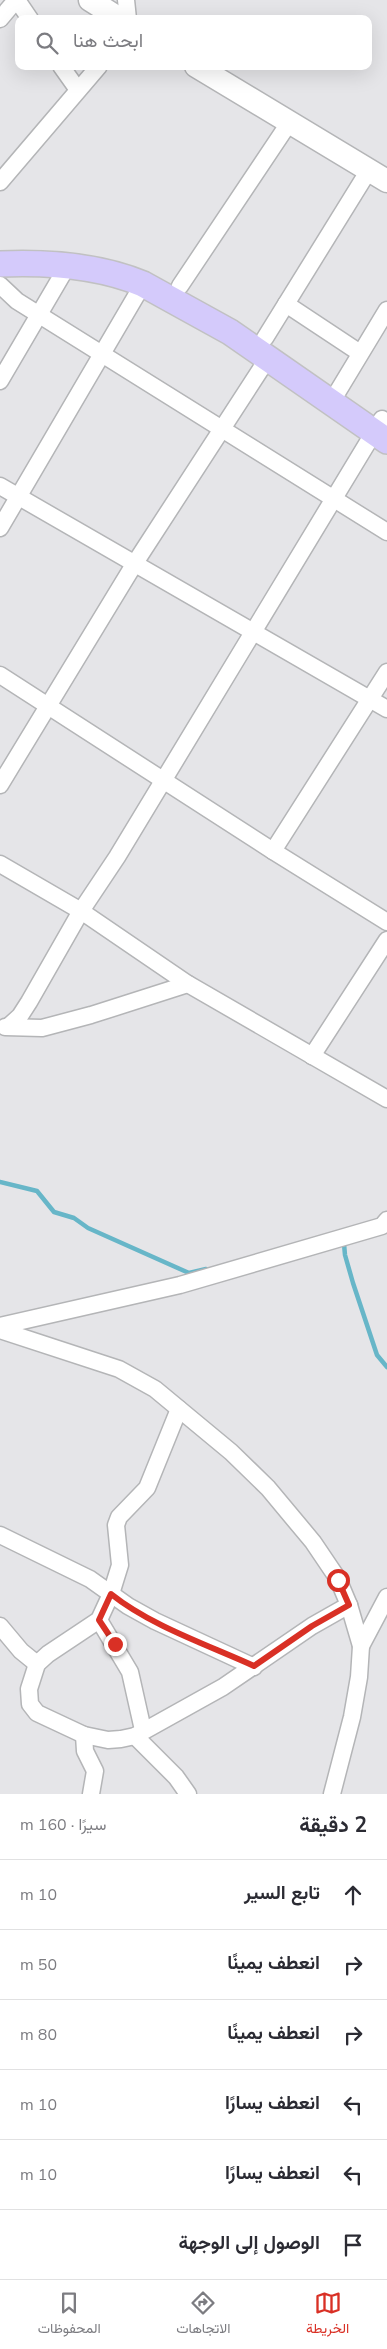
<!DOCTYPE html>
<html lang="ar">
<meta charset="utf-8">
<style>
body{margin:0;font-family:"Nunito Sans",Vazirmatn,sans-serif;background:#f2f2f3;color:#2b2b33;direction:rtl}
.stop{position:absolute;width:15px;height:15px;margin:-11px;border:4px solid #d93025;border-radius:50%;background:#fff}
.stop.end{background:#d93025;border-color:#fff;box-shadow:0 1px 5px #0008}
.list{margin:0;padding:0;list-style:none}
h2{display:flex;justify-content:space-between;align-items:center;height:65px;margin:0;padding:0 20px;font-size:21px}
h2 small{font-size:16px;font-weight:400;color:#7c7c81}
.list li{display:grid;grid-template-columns:32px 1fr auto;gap:15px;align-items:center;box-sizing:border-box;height:70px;padding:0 20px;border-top:1px solid #e1e1e2}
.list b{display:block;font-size:19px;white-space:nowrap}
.list em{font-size:16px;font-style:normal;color:#7c7c81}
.icon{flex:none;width:28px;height:28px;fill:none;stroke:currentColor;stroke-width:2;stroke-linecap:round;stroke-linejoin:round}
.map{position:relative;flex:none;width:387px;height:1794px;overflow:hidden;direction:ltr}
.search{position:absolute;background:#fff;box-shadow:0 5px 20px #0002;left:15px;right:15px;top:15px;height:55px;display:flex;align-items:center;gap:12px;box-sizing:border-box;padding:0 18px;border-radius:10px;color:#7c7c81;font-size:19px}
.sheet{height:485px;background:#fff}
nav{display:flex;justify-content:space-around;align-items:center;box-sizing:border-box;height:70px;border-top:1px solid #e1e1e2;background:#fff;font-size:14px;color:#7c7c81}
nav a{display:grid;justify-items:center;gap:2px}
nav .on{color:#d93025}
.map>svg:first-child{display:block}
</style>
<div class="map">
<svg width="387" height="1794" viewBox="0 0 387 1794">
<rect width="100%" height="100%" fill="#e5e5e8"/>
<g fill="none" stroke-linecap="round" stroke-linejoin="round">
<g stroke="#67b6c8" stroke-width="4.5">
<path d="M 0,1182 L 37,1191 L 54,1212 L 74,1218 L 88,1228 L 189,1273 L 206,1269"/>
<path d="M 341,1243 L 344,1244 L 345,1255 L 353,1283 L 377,1355 L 387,1367"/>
</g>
<g stroke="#b4b5b7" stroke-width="19">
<g id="street">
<path d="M 17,0 L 30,19"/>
<path d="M 126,0 L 128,19"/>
<path d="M 0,19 L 16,0"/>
<path d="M 61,66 L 78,90"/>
<path d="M 0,182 L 99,66"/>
<path d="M 0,285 L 17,301 L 387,532"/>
<path d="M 180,286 L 289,123"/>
<path d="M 286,304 L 360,353"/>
<path d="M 265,338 L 369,170"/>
<path d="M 0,381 L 68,265"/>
<path d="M 332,401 L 387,310"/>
<path d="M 0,486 L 387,709"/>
<path d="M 0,528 L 143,284"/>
<path d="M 0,675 L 273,851 L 387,922"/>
<path d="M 0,785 L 135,563 L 268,358"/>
<path d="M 273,851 L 387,672"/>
<path d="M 0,864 L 81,911 L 188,984 L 387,1099"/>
<path d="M 9,1026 L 20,1016 L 29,1002 L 81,911 L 117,857 L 382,419"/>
<path d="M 5,1027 L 42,1028 L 91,1015 L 188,984"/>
<path d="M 312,1056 L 387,940"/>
<path d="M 0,1326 L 180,1285 L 382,1226 L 387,1220"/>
<path d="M 0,1330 L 119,1369 L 155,1389 L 231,1452 L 268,1488 L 313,1542 L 338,1579 L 349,1605 L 361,1646 L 359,1677 L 352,1717 L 332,1794"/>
<path d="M 179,1409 L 147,1488 L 119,1517 L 116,1525 L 120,1565 L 111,1594 L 99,1620 L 48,1654 L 37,1664 L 29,1689 L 30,1704 L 37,1713 L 84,1735 L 108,1740 L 121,1739 L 135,1736 L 223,1687 L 312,1626 L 349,1605"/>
<path d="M 0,1535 L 90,1579 L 128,1606 L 155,1621 L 254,1667"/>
<path d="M 99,1620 L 130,1672 L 143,1730"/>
<path d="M 0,1626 L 21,1651 L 37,1664"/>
<path d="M 361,1646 L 387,1597"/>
<path d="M 84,1735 L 85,1751 L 95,1771 L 91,1794"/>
<path d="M 135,1736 L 176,1777 L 188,1794"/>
</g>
</g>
<g stroke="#b4b5b7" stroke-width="25">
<g id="secondary">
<path d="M 90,0 L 120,19"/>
<path d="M 196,66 L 387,181"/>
</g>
</g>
<g stroke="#c1c1c2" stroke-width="28">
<path id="primary" d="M 0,264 C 48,262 98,265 143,284 L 230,332 L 387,441"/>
</g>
<use href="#street" stroke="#fff" stroke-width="16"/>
<use href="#secondary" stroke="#fff" stroke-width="22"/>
<use href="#primary" stroke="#d4cafb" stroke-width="25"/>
</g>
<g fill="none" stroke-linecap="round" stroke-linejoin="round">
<path stroke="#d93025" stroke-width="6" d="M 115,1644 L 99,1620 L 111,1594 C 151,1626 208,1645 254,1666 L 312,1626 L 349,1605 L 338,1580"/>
</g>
</svg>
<div class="stop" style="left:338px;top:1580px"></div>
<div class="stop end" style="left:115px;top:1644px"></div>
<div class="search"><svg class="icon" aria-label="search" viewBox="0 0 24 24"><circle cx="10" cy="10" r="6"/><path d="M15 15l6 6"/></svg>ابحث هنا</div>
</div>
<section class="sheet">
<h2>2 دقيقة<small>سيرًا · 160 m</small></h2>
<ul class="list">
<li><svg class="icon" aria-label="ahead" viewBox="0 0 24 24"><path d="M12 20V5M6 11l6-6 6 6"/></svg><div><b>تابع السير</b></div><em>10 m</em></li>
<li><svg class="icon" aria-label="right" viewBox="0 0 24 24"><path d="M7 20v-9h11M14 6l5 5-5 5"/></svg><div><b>انعطف يمينًا</b></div><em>50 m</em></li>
<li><svg class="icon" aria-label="right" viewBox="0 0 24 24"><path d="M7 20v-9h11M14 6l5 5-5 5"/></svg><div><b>انعطف يمينًا</b></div><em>80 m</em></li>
<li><svg class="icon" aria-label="left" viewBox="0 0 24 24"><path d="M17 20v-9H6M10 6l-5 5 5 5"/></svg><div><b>انعطف يسارًا</b></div><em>10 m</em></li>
<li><svg class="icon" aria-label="left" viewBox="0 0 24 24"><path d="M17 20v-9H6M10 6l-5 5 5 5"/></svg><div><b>انعطف يسارًا</b></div><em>10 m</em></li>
<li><svg class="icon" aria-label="arrive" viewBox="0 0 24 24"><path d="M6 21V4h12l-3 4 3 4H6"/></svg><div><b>الوصول إلى الوجهة</b></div></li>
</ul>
</section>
<nav>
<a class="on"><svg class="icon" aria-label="map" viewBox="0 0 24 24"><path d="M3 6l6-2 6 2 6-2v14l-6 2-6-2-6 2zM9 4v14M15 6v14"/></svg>الخريطة</a>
<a><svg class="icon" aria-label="directions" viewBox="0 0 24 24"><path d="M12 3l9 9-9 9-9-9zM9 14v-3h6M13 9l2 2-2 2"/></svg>الاتجاهات</a>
<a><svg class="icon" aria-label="saved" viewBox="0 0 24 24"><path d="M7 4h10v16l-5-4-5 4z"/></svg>المحفوظات</a>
</nav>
